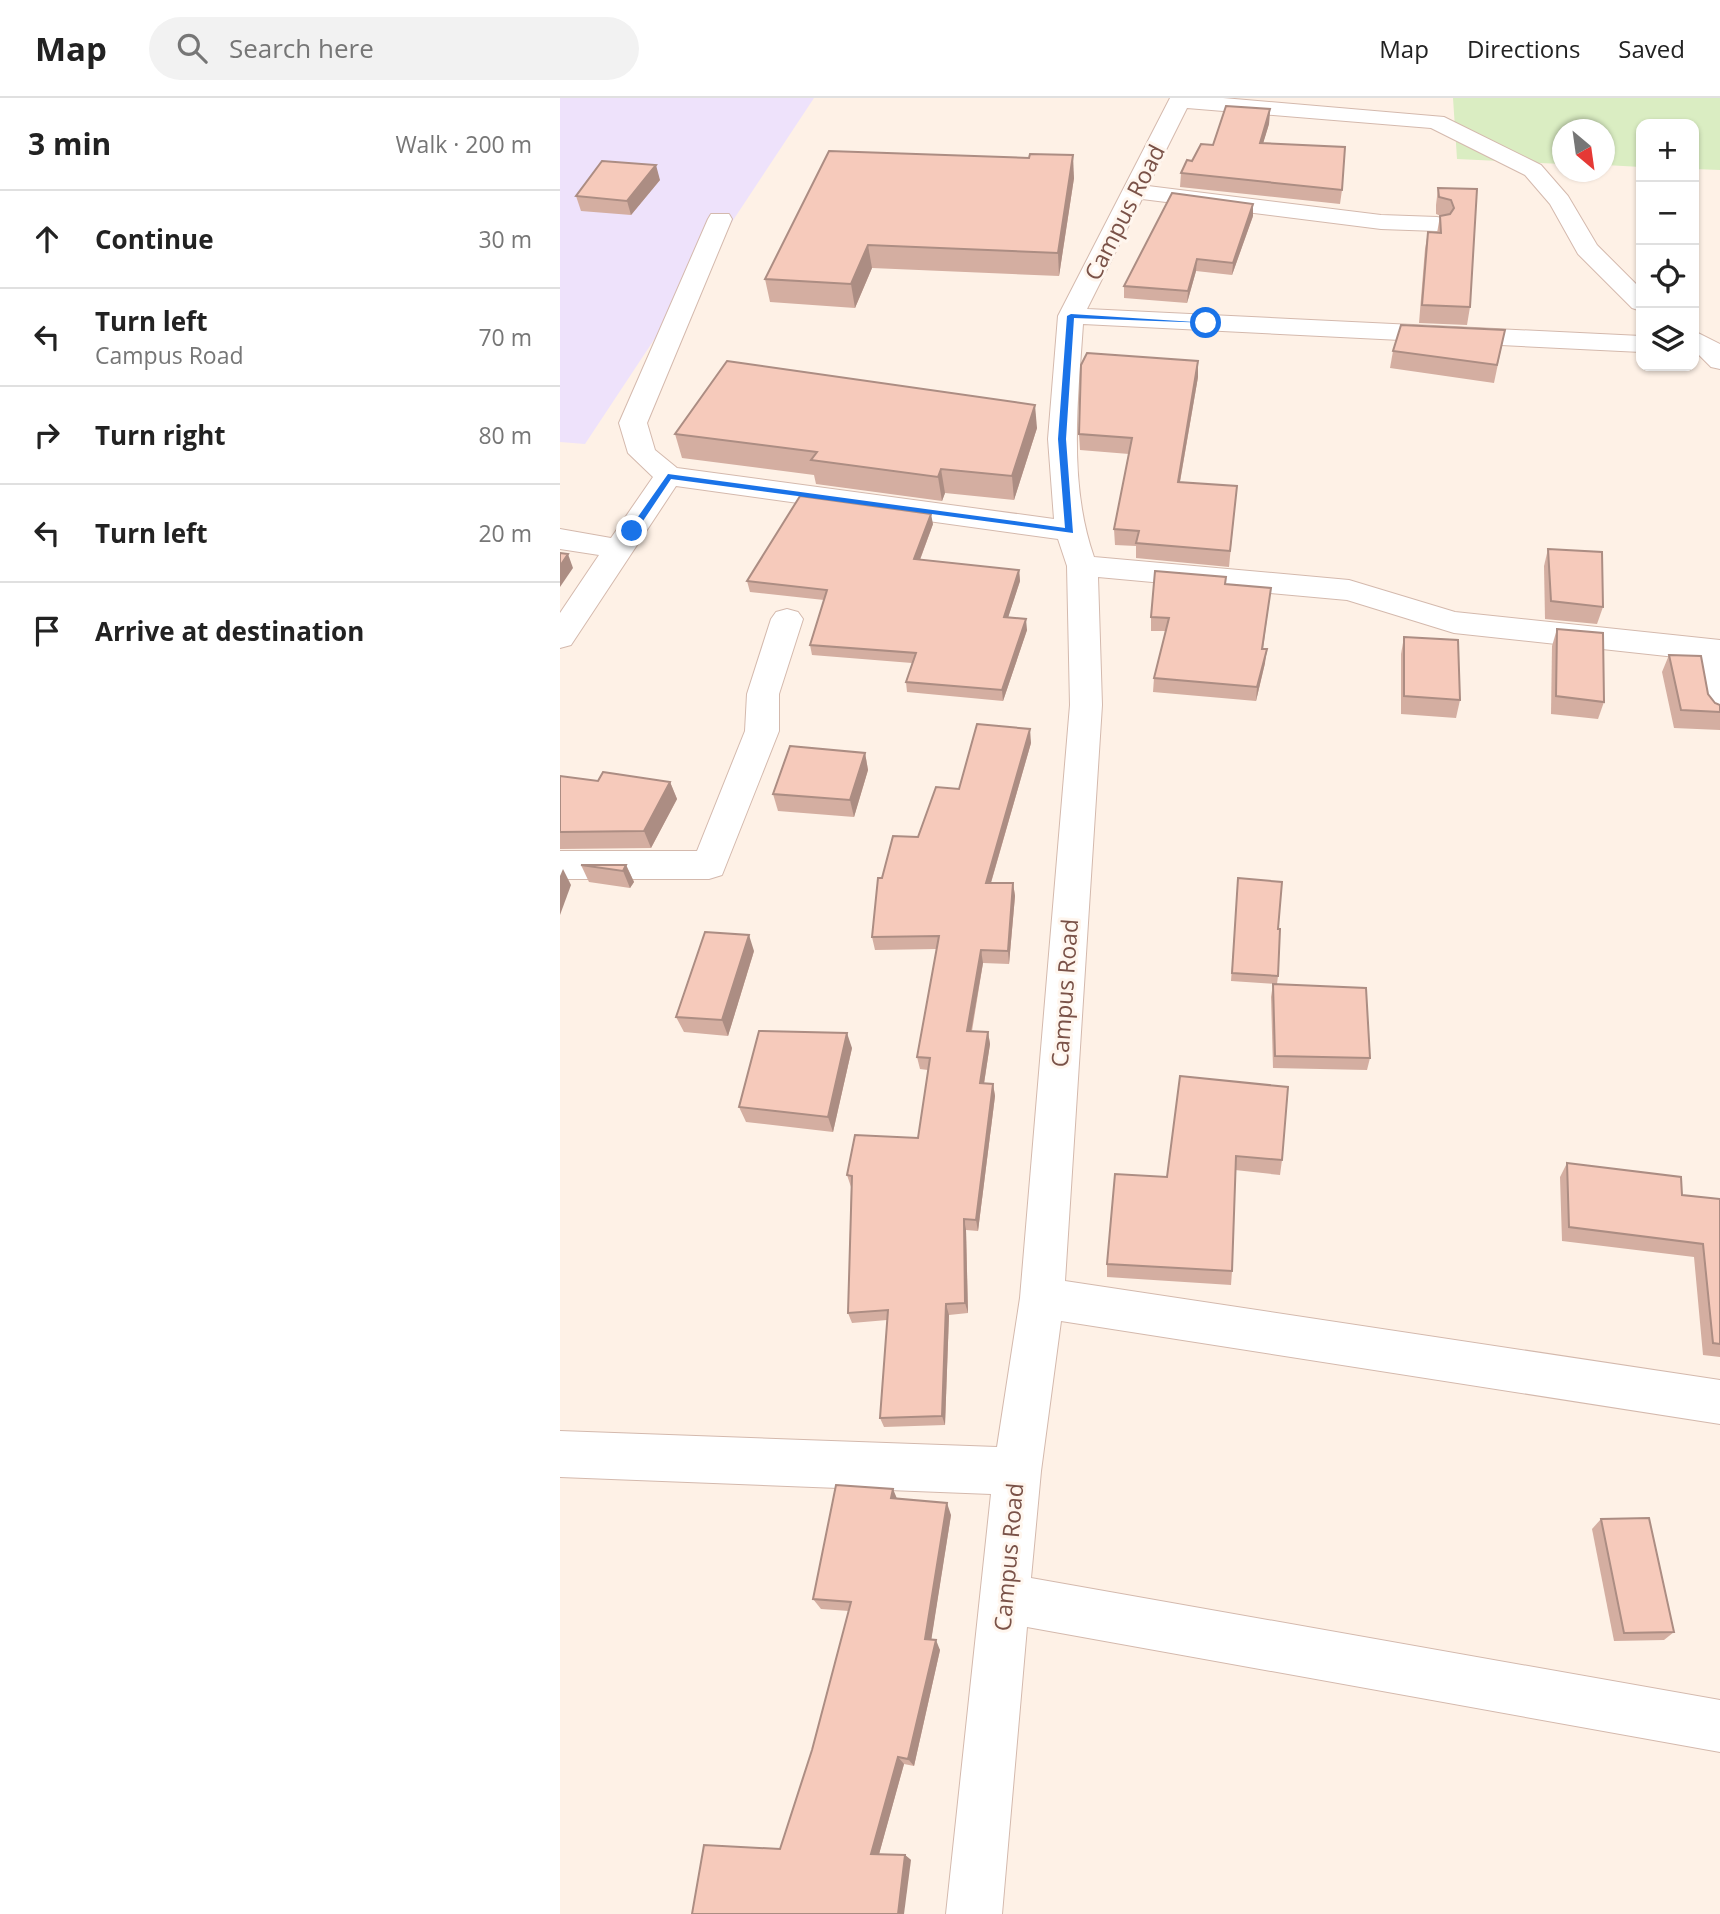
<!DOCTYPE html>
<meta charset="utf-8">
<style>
body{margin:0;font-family:"Open Sans",sans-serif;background:#f2f2f2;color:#222}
.controls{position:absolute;right:21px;top:21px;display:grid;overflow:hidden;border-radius:14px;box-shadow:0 2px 5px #0004}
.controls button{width:63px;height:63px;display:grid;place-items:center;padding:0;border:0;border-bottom:2px solid #e0e0e0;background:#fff;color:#222;font:35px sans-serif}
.compass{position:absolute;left:992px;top:21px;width:63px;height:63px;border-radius:50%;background:#fff;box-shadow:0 2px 5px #0004;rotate:151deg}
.stop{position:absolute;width:21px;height:21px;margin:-16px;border:5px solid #1a73e8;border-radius:50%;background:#fff}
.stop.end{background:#1a73e8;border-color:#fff;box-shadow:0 2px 7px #0008}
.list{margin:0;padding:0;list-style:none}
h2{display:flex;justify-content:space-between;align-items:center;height:91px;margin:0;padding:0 28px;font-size:30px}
h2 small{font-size:23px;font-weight:400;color:#767676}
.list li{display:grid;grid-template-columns:46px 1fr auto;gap:21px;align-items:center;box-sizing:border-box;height:98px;padding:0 28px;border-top:2px solid #e0e0e0}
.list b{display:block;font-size:26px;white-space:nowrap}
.list p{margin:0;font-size:23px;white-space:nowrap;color:#767676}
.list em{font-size:23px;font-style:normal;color:#767676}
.icon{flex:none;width:38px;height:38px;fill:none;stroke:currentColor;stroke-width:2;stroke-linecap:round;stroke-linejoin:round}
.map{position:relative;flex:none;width:1160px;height:1816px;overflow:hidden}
header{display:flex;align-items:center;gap:42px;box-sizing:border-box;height:98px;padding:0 35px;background:#fff;border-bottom:2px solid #e0e0e0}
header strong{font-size:33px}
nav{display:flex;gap:38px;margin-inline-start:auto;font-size:24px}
.search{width:490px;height:63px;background:#f2f2f2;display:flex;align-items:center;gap:18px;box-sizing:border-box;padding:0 24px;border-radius:38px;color:#767676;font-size:26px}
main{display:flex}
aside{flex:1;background:#fff}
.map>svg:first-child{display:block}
</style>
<header>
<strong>Map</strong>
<div class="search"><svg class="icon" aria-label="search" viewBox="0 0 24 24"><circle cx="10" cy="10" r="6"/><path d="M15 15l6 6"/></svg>Search here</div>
<nav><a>Map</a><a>Directions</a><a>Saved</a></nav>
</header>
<main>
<aside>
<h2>3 min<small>Walk · 200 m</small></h2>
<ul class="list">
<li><svg class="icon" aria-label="ahead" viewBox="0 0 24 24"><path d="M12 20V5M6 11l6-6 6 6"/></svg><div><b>Continue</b></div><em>30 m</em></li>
<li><svg class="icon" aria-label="left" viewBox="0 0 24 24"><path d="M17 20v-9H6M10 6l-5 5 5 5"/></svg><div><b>Turn left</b><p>Campus Road</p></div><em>70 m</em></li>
<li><svg class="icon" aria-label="right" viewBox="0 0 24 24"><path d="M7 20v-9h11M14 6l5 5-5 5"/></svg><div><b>Turn right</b></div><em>80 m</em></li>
<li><svg class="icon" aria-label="left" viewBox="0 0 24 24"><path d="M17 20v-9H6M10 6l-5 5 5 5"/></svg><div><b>Turn left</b></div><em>20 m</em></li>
<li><svg class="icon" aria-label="arrive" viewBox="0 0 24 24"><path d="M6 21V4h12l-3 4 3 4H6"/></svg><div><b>Arrive at destination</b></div></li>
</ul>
</aside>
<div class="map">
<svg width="1160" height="1816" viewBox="0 0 1160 1816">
<rect width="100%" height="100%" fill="#fef1e6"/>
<path fill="#eee2fb" d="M 0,0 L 254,0 L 25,346 L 0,344 Z"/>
<path fill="#daedc2" d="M 893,0 L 1160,0 L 1160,72 L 1134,71 L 1134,26 L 1081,26 L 1081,69 L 1045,67 L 1044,32 L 1002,32 L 1002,66 L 897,61 Z"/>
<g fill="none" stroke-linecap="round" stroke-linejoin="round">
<g stroke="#d4b9ad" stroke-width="2">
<g id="minor">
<path d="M 610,0 L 663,0 L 884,19 L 981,67 L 1008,98 L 1037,147 L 1081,191 L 1081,213 L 1072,210 L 1018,156 L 990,106 L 965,77 L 871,30 L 627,10 L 588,88 L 821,117 L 877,119 L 886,121 L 889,126 L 886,131 L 877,133 L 821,131 L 582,101 L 527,211 L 1081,238 L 1081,254 L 523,226 C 518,303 508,385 534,459 L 789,482 L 895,514 L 1160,542 L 1160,624 L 1148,620 L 1143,612 L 1134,561 L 894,535 L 787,502 L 538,479 L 542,607 L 505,1183 L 1160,1282 L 1160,1326 L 501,1223 L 481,1373 L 471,1480 L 1160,1602 L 1160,1654 L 467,1529 L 442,1816 L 386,1816 L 431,1396 L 0,1379 L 0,1333 L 437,1349 L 460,1200 L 510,607 L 507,468 L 498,441 L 116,388 L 11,547 L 0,550 L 0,515 L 39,457 L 0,451 L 0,431 L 51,440 L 93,379 L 68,355 L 59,325 L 148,121 L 151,116 L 169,116 L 172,121 L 87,325 L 95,352 L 117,370 L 494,421 L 488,341 L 498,218 Z"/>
<path d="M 1134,233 L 1160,246 L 1160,271 L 1151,269 L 1134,252 Z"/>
<path d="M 227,511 L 238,514 L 243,521 L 219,596 L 219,633 L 162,777 L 149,781 L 0,781 L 0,753 L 137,753 L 185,633 L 187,596 L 211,521 L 216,514 Z"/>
</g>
</g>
<use href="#minor" fill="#fff" fill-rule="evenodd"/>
</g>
<g fill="#d4aea1">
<path d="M 710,11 L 709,26 L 703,45 L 782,92 L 780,106 L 620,89 L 621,75 L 632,63 L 653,47 Z"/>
<path d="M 514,80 L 499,178 L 312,170 L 295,210 L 210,204 L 205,181 Z"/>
<path d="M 100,82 L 71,117 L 21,113 L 16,98 Z"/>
<path d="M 878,90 L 917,91 L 910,209 L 907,227 L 859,225 L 865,151 L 868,134 L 877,135 L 880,118 L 881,118 L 876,116 L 876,107 Z"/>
<path d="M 693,118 L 672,177 L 636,173 L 627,205 L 564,200 L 564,188 Z"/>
<path d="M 945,232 L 934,285 L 830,270 L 833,253 Z"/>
<path d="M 638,279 L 620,384 L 677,388 L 669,469 L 576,460 L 576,448 L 555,447 L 554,431 L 569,356 L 520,352 L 519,336 Z"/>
<path d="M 477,330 L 454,402 L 385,395 L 382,403 L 256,386 L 254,377 L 122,360 L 115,336 Z"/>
<path d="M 373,426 L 360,462 L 459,472 L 460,483 L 448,519 L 467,532 L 443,603 L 347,594 L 346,584 L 352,565 L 252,557 L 250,547 L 264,502 L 190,494 L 187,483 Z"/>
<path d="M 988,451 L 1043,509 L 1037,526 L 985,521 L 984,468 Z"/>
<path d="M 666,479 L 666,486 L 711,490 L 703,551 L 705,565 L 696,603 L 593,594 L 594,580 L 606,533 L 591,533 L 591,519 Z"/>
<path d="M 997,531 L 1044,604 L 1038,621 L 991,616 L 992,548 Z"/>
<path d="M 844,539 L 900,602 L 896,620 L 841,616 L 841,556 Z"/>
<path d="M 1109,557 L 1148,596 L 1155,605 L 1160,607 L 1160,632 L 1114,630 L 1102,574 Z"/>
<path d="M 471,645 L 431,785 L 453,785 L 455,798 L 449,866 L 423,865 L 412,933 L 428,934 L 430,946 L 424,986 L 433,986 L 435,998 L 418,1133 L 406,1132 L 408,1215 L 389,1217 L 385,1327 L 324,1329 L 320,1320 L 327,1222 L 292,1225 L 288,1215 L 291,1089 L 287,1077 L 358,1040 L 368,972 L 360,971 L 357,959 L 377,851 L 315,852 L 312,839 L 322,780 L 399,691 Z"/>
<path d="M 305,655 L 308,672 L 294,719 L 218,713 L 213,696 Z"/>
<path d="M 0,678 L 38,683 L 110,684 L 117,701 L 91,750 L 0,751 Z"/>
<path d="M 21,767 L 66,767 L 74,784 L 70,790 L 29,784 Z"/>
<path d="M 678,780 L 718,878 L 717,886 L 671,883 Z"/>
<path d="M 194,853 L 168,938 L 124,934 L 116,919 Z"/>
<path d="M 713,886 L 810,960 L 807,972 L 713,970 L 711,899 Z"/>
<path d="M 292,950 L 273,1034 L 186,1024 L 179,1009 Z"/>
<path d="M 620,978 L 722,1062 L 720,1077 L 675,1072 L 672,1173 L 671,1187 L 547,1179 L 547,1166 L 607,1079 Z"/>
<path d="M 1007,1065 L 1122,1097 L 1160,1101 L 1160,1259 L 1143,1257 L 1134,1159 L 1002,1143 L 1000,1079 Z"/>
<path d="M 337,1400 L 391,1417 L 371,1542 L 380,1552 L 354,1668 L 344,1666 L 319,1756 L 345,1757 L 351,1762 L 220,1751 L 252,1652 L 289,1513 L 261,1511 L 253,1501 Z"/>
<path d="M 1041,1421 L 1114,1534 L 1104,1542 L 1054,1543 L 1032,1431 Z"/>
</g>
<g fill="#ac8d83">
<path d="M 710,11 L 709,26 L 699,59 L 700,45 Z"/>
<path d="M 513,57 L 514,80 L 499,178 L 498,155 Z"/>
<path d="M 96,67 L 100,82 L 71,117 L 67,103 Z"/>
<path d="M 693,106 L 693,118 L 672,177 L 673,165 Z"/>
<path d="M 308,147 L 312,170 L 295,210 L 291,186 Z"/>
<path d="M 637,161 L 636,173 L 627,205 L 628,193 Z"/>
<path d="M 638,263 L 638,279 L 617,400 L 618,384 Z"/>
<path d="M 475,307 L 477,330 L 454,402 L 452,378 Z"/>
<path d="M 381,371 L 385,395 L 382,403 L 378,379 Z"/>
<path d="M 371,416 L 373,426 L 356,472 L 354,461 Z"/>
<path d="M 8,456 L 13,470 L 0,489 L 0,468 Z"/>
<path d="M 459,472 L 460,483 L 445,529 L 444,519 Z"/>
<path d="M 466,521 L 467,532 L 443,603 L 442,592 Z"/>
<path d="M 707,551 L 705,565 L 696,603 L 697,589 Z"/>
<path d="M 470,631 L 471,645 L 427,798 L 426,785 Z"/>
<path d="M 305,655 L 308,672 L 294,719 L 290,702 Z"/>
<path d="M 110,684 L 117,701 L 91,750 L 84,733 Z"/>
<path d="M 66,767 L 74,784 L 70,790 L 63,773 Z"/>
<path d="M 3,771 L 11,787 L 0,817 L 0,778 Z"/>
<path d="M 453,785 L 455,798 L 449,866 L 448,853 Z"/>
<path d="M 189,837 L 194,853 L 168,938 L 162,922 Z"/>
<path d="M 421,852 L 423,865 L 409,945 L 407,933 Z"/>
<path d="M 428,934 L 430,946 L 422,998 L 420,985 Z"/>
<path d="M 287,935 L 292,950 L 273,1034 L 268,1019 Z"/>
<path d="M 433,986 L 435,998 L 418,1133 L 416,1122 Z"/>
<path d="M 404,1121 L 406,1132 L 408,1215 L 405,1205 Z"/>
<path d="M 386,1206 L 389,1217 L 385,1327 L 382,1318 Z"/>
<path d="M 333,1391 L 338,1403 L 331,1400 Z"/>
<path d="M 387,1405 L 391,1417 L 370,1550 L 365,1541 Z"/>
<path d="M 376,1542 L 380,1552 L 354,1668 L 348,1661 Z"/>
<path d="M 338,1659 L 344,1666 L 318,1760 L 311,1756 Z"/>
<path d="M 345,1757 L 351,1762 L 344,1816 L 338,1816 Z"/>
</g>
<g fill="#f6cabb" stroke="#ac8d83" stroke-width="2">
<path d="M 666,8 L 710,11 L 700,45 L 785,49 L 782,92 L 621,75 L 627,62 L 632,63 L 641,46 L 653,47 Z"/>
<path d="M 269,53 L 469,60 L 470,56 L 513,57 L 498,155 L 308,147 L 291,186 L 205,181 Z"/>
<path d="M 42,63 L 96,67 L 67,103 L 16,98 Z"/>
<path d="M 878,90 L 917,91 L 910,209 L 862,207 L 868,134 L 881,135 L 880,118 L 890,116 L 894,110 L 891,102 L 879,99 Z"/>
<path d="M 612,95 L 693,106 L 673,165 L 637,161 L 628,193 L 564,188 Z"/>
<path d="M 841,227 L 945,232 L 937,267 L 833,253 Z"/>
<path d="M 527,255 L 638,263 L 618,384 L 677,388 L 670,453 L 576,445 L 579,433 L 554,431 L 572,340 L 519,336 L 521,267 Z"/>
<path d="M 167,263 L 475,307 L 452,378 L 381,371 L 378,379 L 251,362 L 257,354 L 115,336 Z"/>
<path d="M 240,398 L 371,416 L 354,461 L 459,472 L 444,519 L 466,521 L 442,592 L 346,584 L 356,555 L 250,547 L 267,492 L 187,483 Z"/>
<path d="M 988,451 L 1042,454 L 1043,509 L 991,503 Z"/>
<path d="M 0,455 L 8,456 L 0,468 Z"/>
<path d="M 595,473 L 666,479 L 665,486 L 711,490 L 702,551 L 707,551 L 697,589 L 594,580 L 609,520 L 591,519 Z"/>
<path d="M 997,531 L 1043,535 L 1044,604 L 996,598 Z"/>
<path d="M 844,539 L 898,542 L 900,602 L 844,598 Z"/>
<path d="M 1109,557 L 1141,558 L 1148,596 L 1155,605 L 1160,607 L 1160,614 L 1121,612 Z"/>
<path d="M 417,626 L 470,631 L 426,785 L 453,785 L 448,853 L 421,852 L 407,933 L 428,934 L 420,985 L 433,986 L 416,1122 L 404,1121 L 405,1205 L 386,1206 L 382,1318 L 320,1320 L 328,1212 L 288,1215 L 292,1078 L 287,1077 L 295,1037 L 358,1040 L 370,960 L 357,959 L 379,838 L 312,839 L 318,780 L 322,780 L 333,738 L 358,739 L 376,689 L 399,691 Z"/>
<path d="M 230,648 L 305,655 L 290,702 L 213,696 Z"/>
<path d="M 43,674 L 110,684 L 84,733 L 0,734 L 0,678 L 38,683 Z"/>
<path d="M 21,767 L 66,767 L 63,773 Z"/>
<path d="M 678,780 L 722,784 L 718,831 L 720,831 L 718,878 L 672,875 Z"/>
<path d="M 145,834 L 189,837 L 162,922 L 116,919 Z"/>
<path d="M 713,886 L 806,890 L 810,960 L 715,958 Z"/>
<path d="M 199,933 L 287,935 L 268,1019 L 179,1009 Z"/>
<path d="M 620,978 L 728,989 L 722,1062 L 676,1058 L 672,1173 L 547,1166 L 555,1076 L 607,1079 Z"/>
<path d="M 1007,1065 L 1121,1079 L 1122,1097 L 1160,1101 L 1160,1246 L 1153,1245 L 1143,1146 L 1009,1129 Z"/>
<path d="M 276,1387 L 333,1391 L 331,1400 L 387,1405 L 365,1541 L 376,1542 L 348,1661 L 338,1659 L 311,1756 L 345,1757 L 338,1816 L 132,1816 L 144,1747 L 220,1751 L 252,1652 L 291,1504 L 253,1501 Z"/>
<path d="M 1089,1420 L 1114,1534 L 1064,1535 L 1041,1421 Z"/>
</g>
<path fill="#1a73e8" d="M 511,216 L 650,225 L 514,220 L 506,341 L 513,435 L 111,381 L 75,435 L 68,433 L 108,376 L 505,430 L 498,341 L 507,218 Z"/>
<g text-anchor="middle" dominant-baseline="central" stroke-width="6" stroke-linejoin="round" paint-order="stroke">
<g font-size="23" fill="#7a5248" stroke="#fff6ee">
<text transform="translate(564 114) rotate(-63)">Campus Road</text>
<text transform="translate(504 895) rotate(-86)">Campus Road</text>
<text transform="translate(448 1459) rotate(-85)">Campus Road</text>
</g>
</g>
</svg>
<div class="controls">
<button>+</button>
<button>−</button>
<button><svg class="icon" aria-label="locate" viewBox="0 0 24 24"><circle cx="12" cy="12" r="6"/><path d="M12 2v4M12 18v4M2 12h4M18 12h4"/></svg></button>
<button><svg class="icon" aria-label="layers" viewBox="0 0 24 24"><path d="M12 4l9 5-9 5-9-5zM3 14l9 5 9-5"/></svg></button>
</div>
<svg class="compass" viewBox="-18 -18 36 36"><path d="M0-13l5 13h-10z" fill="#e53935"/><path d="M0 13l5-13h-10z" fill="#767676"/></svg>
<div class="stop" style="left:646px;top:225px"></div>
<div class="stop end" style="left:72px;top:433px"></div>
</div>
</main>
